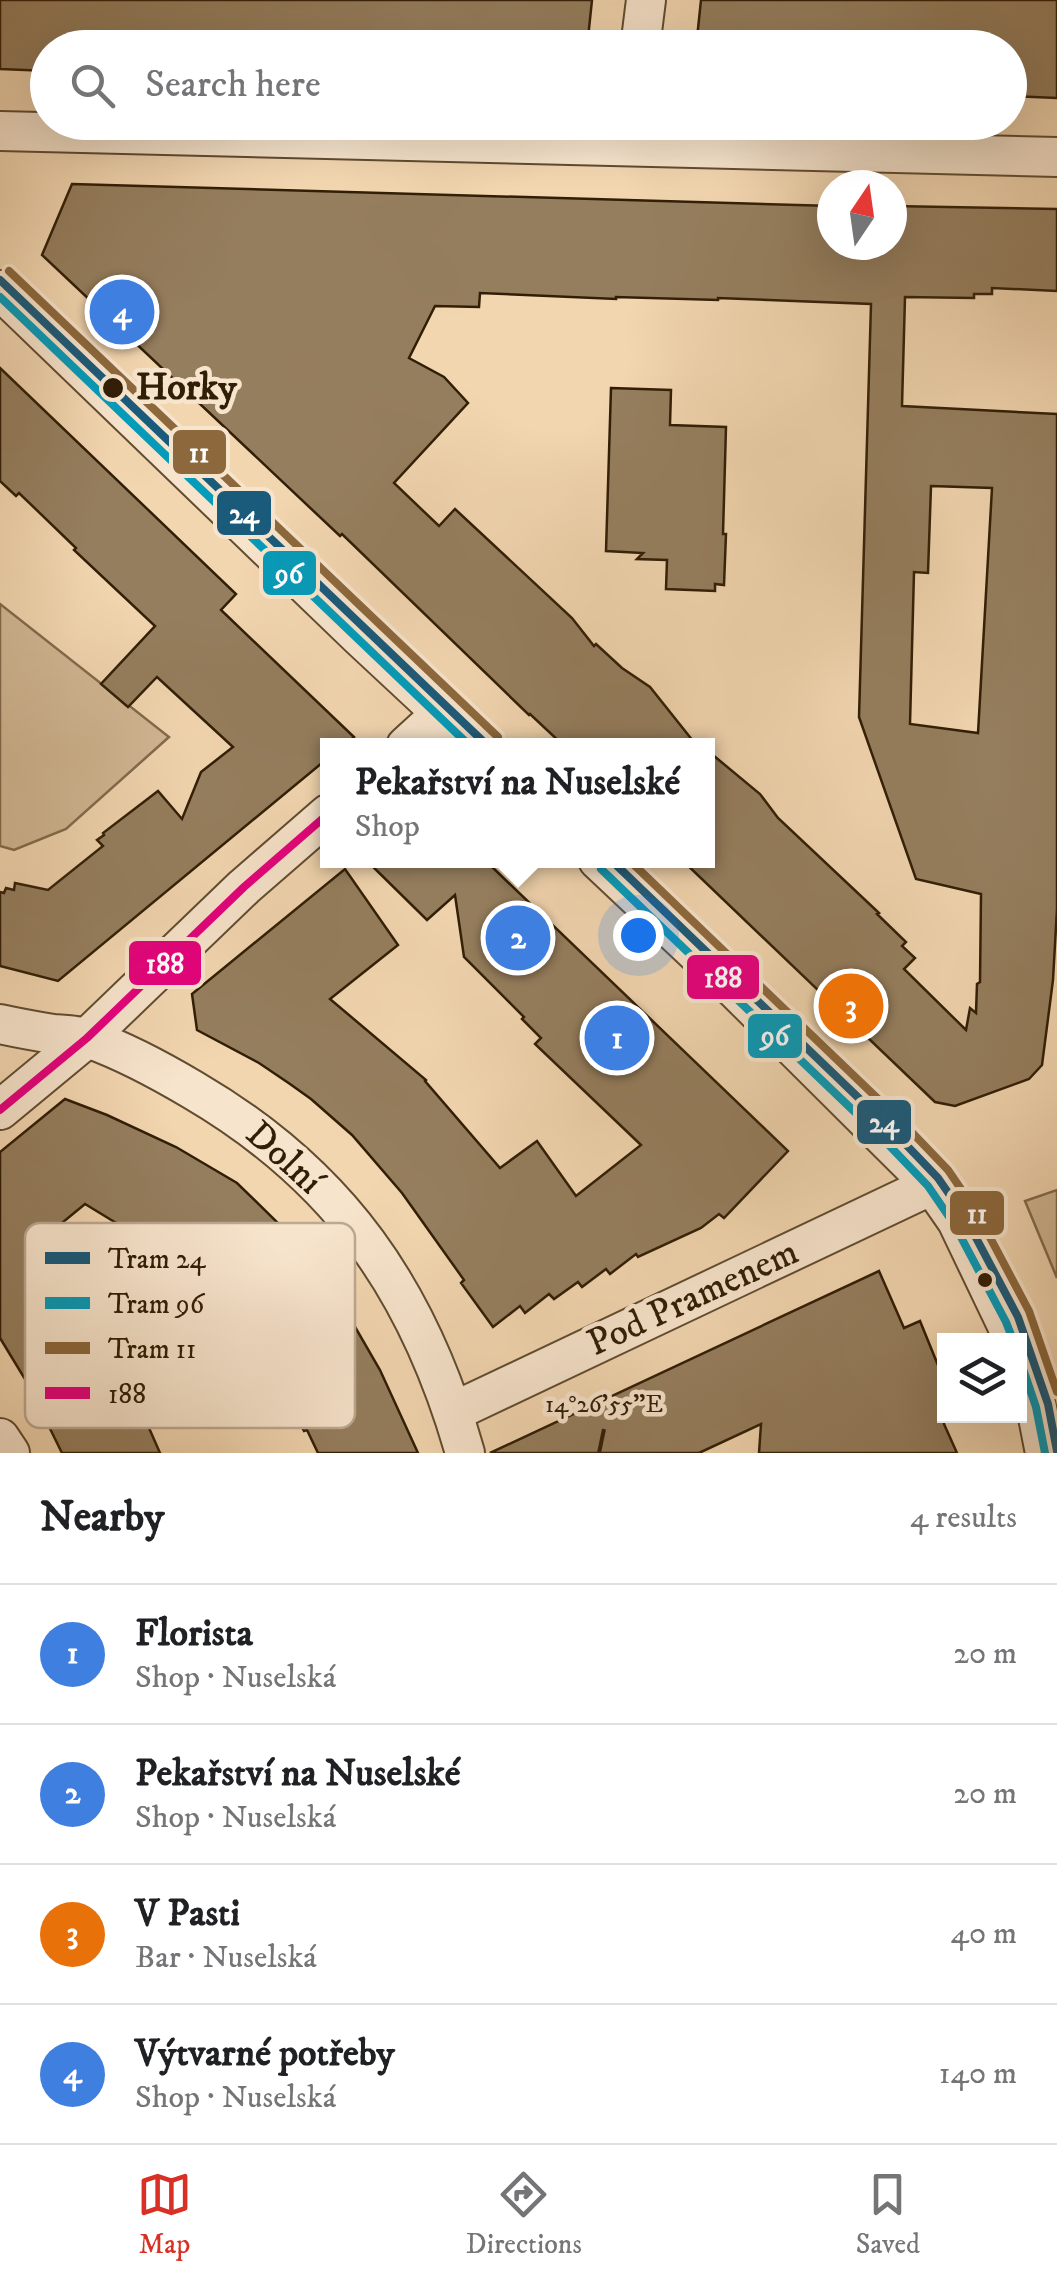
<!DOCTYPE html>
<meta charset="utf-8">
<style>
body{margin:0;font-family:"IM FELL DW Pica",serif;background:#f6f6f6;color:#202124}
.controls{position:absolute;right:30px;bottom:30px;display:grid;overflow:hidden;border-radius:0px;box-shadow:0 10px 40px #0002}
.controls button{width:90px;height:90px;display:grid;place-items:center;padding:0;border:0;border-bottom:2px solid #e0e0e0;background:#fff;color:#202124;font:50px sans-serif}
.compass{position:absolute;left:817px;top:170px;width:90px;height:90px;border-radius:50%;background:#fff;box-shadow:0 10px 40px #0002;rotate:13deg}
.you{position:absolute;left:638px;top:935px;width:35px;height:35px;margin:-25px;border:8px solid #fff;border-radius:50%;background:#1a73e8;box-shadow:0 0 0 15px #1a73e833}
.badge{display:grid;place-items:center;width:65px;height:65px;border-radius:50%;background:#d93025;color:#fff;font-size:32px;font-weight:700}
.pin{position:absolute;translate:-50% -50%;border:5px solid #fff;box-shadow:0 2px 10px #0006}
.popup{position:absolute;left:320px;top:738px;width:395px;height:130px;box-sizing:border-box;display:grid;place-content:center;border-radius:0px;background:#fff;filter:drop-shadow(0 2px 8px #0005);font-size:32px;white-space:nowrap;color:#757577}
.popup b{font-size:38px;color:#202124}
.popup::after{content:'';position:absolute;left:50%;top:100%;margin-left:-20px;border:20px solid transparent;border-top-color:#fff}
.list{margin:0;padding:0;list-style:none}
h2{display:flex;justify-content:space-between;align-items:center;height:130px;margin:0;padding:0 40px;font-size:42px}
h2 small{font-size:32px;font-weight:400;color:#757577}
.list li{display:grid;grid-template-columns:65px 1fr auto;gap:30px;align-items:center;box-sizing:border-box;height:140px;padding:0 40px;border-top:2px solid #e0e0e0}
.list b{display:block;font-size:38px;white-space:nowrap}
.list p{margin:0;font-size:32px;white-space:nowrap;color:#757577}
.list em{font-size:32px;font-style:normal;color:#757577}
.icon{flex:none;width:55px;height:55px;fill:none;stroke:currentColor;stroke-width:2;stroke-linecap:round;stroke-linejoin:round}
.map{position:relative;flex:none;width:1057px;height:1453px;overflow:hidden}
.search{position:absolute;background:#fff;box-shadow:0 10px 40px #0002;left:30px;right:30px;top:30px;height:110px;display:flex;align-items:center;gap:25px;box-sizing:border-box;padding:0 35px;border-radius:55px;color:#757577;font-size:38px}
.sheet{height:690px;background:#fff}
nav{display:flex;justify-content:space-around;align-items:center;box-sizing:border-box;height:140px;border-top:2px solid #e0e0e0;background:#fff;font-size:28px;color:#757577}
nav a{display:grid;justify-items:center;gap:5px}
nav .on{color:#d93025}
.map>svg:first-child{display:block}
</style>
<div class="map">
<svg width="1057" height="1453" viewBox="0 0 1057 1453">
<rect width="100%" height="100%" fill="#f2d6b0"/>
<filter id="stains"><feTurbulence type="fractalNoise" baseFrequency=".002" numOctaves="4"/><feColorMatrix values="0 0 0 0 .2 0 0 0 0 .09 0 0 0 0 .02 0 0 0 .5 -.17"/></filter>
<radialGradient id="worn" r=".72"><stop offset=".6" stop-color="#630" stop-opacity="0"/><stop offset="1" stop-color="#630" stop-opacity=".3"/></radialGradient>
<g fill="#d1b793" stroke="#816a4c" stroke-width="2.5">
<path d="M 0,604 L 169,737 L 66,829 L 14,850 L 0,846 Z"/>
<path d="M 1057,1190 L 1057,1278 L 1025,1201 Z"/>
</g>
<g fill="#957e5e" stroke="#311e06" stroke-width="2.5" fill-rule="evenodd">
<path d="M 0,0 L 592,0 L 587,48 L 48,48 L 48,71 L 0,69 Z"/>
<path d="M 701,0 L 1057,0 L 1057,98 L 1010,96 L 1010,48 L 696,48 Z"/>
<path d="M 72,184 L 832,206 L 832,245 L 892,245 L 892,206 L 1057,209 L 1057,291 L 992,288 L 992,294 L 974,294 L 974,298 L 905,297 L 902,406 L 1057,414 L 1057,909 L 1053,980 L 1042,1065 L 1029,1079 L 955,1106 L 935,1102 L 682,860 L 708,860 L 708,751 L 760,794 L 778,818 L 879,913 L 877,914 L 906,942 L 902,946 L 915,958 L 904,969 L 966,1030 L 970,1008 L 976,1013 L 977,984 L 980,982 L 981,894 L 916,879 L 859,717 L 871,304 L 718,298 L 718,300 L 616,297 L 616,299 L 480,293 L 479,307 L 435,306 L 409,358 L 444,377 L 468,403 L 394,483 L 439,526 L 455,509 L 572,618 L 594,646 L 596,644 L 622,668 L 650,687 L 697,746 L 564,746 L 530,714 L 529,715 L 342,534 L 340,536 L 42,255 ZM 931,486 L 992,488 L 978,733 L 910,724 L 914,572 L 928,573 Z"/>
<path d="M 0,368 L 236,594 L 221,610 L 354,737 L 344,746 L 328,746 L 328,758 L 58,981 L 0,966 L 0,892 L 4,893 L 6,888 L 14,890 L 15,883 L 48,890 L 103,846 L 97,840 L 104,835 L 103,833 L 158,791 L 182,819 L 201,772 L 233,747 L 157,677 L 128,707 L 101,684 L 155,626 L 74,550 L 76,548 L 19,493 L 16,496 L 0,481 Z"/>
<path d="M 611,388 L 671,390 L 670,425 L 726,427 L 723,534 L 726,534 L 724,585 L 715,584 L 715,591 L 666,589 L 667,560 L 637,559 L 643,553 L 606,551 Z"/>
<path d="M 366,860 L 495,860 L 490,865 L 788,1151 L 724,1218 L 719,1214 L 701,1228 L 638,1257 L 636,1254 L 610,1274 L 606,1269 L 582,1287 L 578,1282 L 554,1299 L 549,1294 L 525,1313 L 520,1306 L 493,1327 L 461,1283 L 464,1280 L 402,1193 L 352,1135 L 311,1099 L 290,1084 L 259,1063 L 197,1030 L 192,994 L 345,869 L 398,945 L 330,999 L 426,1080 L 425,1081 L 500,1168 L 537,1141 L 576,1196 L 641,1145 L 535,1044 L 541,1038 L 522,1019 L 524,1017 L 464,957 L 455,895 L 427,920 Z"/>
<path d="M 65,1099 L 107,1115 L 176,1147 L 237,1183 L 278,1223 L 301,1249 L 343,1306 L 380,1370 L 418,1453 L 318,1453 L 307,1430 L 304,1431 L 271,1370 L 231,1312 L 190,1268 L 85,1204 L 46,1236 L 81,1294 L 88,1291 L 146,1410 L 142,1412 L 160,1453 L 62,1453 L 28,1384 L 0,1338 L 0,1152 Z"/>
<path d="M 879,1271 L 904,1328 L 920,1321 L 944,1380 L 944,1424 L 957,1453 L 759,1453 L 761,1424 L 699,1453 L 490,1453 Z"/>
</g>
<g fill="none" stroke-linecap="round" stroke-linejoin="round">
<g stroke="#614c30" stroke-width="42">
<g id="minor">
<path d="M 640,48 L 646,0"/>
<path d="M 0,131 L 1057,157"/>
<path d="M 0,290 L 360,637 L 477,746"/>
<path d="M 406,746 L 442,713"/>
<path d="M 598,860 L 738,992 L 932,1185 L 957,1221 L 1014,1340"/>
<path d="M 0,1024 C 18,1028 35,1031 53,1034 C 65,1035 79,1035 90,1039 C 126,1052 161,1071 193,1090 C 340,1176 419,1291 465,1453"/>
<path d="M 0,1110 L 87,1038 L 244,887 L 328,814"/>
<path d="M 1020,1357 L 1034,1397 L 1045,1453"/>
<path d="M 453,1412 L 932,1185"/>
<path d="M 0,1438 L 10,1453"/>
</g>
</g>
<use href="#minor" stroke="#f7e4cc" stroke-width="38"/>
<g stroke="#f7e4cc" stroke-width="15">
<g id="bus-1">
<path d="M 599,860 L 738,992 L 932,1185 L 957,1221 L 1014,1340"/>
<path d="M 0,1110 L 87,1038 L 244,887 L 328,814"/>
<path d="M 1020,1357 L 1034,1397 L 1045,1453"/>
</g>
</g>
<use href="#bus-1" stroke="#e5007d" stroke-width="8"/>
<g stroke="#f7e4cc" stroke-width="15">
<g id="tram-1">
<path d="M 0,280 L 488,746"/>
<path d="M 611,860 L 892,1130 L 938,1178 L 965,1217 L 1018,1317 L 1048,1404 L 1057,1451"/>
</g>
</g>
<g stroke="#f7e4cc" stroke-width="15">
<g id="tram-2">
<path d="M 0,297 L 470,746"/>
<path d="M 601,869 L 883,1139 L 928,1186 L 954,1224 L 1006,1322 L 1013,1340"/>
<path d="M 1020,1360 L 1036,1407 L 1045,1453"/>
</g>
</g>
<g stroke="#f7e4cc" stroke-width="15">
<g id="tram-3">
<path d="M 9,271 L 498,737"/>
<path d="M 629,860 L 901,1121 L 948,1170 L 976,1211 L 1029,1311 L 1057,1392"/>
</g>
</g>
<use href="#tram-1" stroke="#1a5a7b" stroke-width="8"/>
<use href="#tram-2" stroke="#059bba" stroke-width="8"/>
<use href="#tram-3" stroke="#8c683c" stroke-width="8"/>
</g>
<path fill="none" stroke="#311e06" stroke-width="4" d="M 599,1453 L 604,1429"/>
<g fill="#311e06" stroke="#f7e4cc" stroke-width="4">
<circle cx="113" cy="388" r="12"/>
<circle cx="985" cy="1280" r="9"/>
</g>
<g text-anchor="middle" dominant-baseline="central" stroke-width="9" stroke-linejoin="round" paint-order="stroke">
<g font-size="38" font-weight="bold" fill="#311e06" stroke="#f7e4cc" text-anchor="start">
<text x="136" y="388">Horky</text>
</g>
<g font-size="38" fill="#311e06" stroke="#f7e4cc">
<text transform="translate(284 1158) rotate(42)">Dolní</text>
<text transform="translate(693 1298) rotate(-25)">Pod Pramenem</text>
</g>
</g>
<rect x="25" y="1223" width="330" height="205" rx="15" fill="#f7e4cc" stroke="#bca991" stroke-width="2.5"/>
<rect x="45" y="1252" width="45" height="12" fill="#1a5a7b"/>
<rect x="45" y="1297" width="45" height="12" fill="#059bba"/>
<rect x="45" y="1342" width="45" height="12" fill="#8c683c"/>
<rect x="45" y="1387" width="45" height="12" fill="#e5007d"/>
<g font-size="28" fill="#311e06">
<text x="108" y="1268">Tram 24</text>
<text x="108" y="1313">Tram 96</text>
<text x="108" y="1358">Tram 11</text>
<text x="108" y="1403">188</text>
</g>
<g font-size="25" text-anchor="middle" fill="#311e06" stroke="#f7e4cc" stroke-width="9" stroke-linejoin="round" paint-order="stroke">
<text x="604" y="1412">14°26'55"E</text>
</g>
<g stroke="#f7e4cc" stroke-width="4">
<rect x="171" y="428" width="57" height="48" rx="10" fill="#8c683c"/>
<rect x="215" y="489" width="58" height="48" rx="10" fill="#1a5a7b"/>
<rect x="261" y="549" width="57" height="48" rx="10" fill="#059bba"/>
<rect x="127" y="939" width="76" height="48" rx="10" fill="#e5007d"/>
<rect x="685" y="953" width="76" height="48" rx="10" fill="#e5007d"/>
<rect x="746" y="1012" width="58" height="48" rx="10" fill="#059bba"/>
<rect x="855" y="1098" width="58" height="48" rx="10" fill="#1a5a7b"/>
<rect x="948" y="1189" width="58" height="48" rx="10" fill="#8c683c"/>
</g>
<g font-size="28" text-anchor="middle" font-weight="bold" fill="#fff">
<text x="199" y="462">11</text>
<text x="244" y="523">24</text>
<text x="289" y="583">96</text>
<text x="165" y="973">188</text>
<text x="723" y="987">188</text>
<text x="775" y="1045">96</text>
<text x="884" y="1132">24</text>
<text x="977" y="1223">11</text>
</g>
<rect width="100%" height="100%" filter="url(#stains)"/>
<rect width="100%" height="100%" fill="url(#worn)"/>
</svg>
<div class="controls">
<button><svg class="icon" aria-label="layers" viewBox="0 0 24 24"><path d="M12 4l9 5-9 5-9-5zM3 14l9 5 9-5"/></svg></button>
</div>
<svg class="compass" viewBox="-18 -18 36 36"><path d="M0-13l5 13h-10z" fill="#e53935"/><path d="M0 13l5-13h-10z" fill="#757577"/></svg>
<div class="you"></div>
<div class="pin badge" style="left:617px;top:1038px;background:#3f7fe0">1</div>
<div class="pin badge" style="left:518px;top:938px;background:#3f7fe0">2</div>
<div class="popup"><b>Pekařství na Nuselské</b>Shop</div>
<div class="pin badge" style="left:851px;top:1006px;background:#e8710a">3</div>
<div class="pin badge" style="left:122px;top:312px;background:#3f7fe0">4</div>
<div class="search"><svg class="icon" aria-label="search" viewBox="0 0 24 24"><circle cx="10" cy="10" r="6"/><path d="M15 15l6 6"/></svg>Search here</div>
</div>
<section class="sheet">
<h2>Nearby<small>4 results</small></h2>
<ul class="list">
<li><span class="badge" style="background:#3f7fe0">1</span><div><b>Florista</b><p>Shop · Nuselská</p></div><em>20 m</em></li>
<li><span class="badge" style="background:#3f7fe0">2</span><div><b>Pekařství na Nuselské</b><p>Shop · Nuselská</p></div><em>20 m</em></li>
<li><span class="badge" style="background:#e8710a">3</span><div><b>V Pasti</b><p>Bar · Nuselská</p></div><em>40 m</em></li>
<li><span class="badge" style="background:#3f7fe0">4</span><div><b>Výtvarné potřeby</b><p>Shop · Nuselská</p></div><em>140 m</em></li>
</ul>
</section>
<nav>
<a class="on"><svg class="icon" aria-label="map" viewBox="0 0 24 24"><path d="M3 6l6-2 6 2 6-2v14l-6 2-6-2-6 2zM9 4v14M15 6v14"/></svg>Map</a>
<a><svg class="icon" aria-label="directions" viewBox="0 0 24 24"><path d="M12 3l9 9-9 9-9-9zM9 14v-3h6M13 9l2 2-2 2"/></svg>Directions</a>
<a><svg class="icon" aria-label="saved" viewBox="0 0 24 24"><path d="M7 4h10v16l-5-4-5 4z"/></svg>Saved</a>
</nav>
